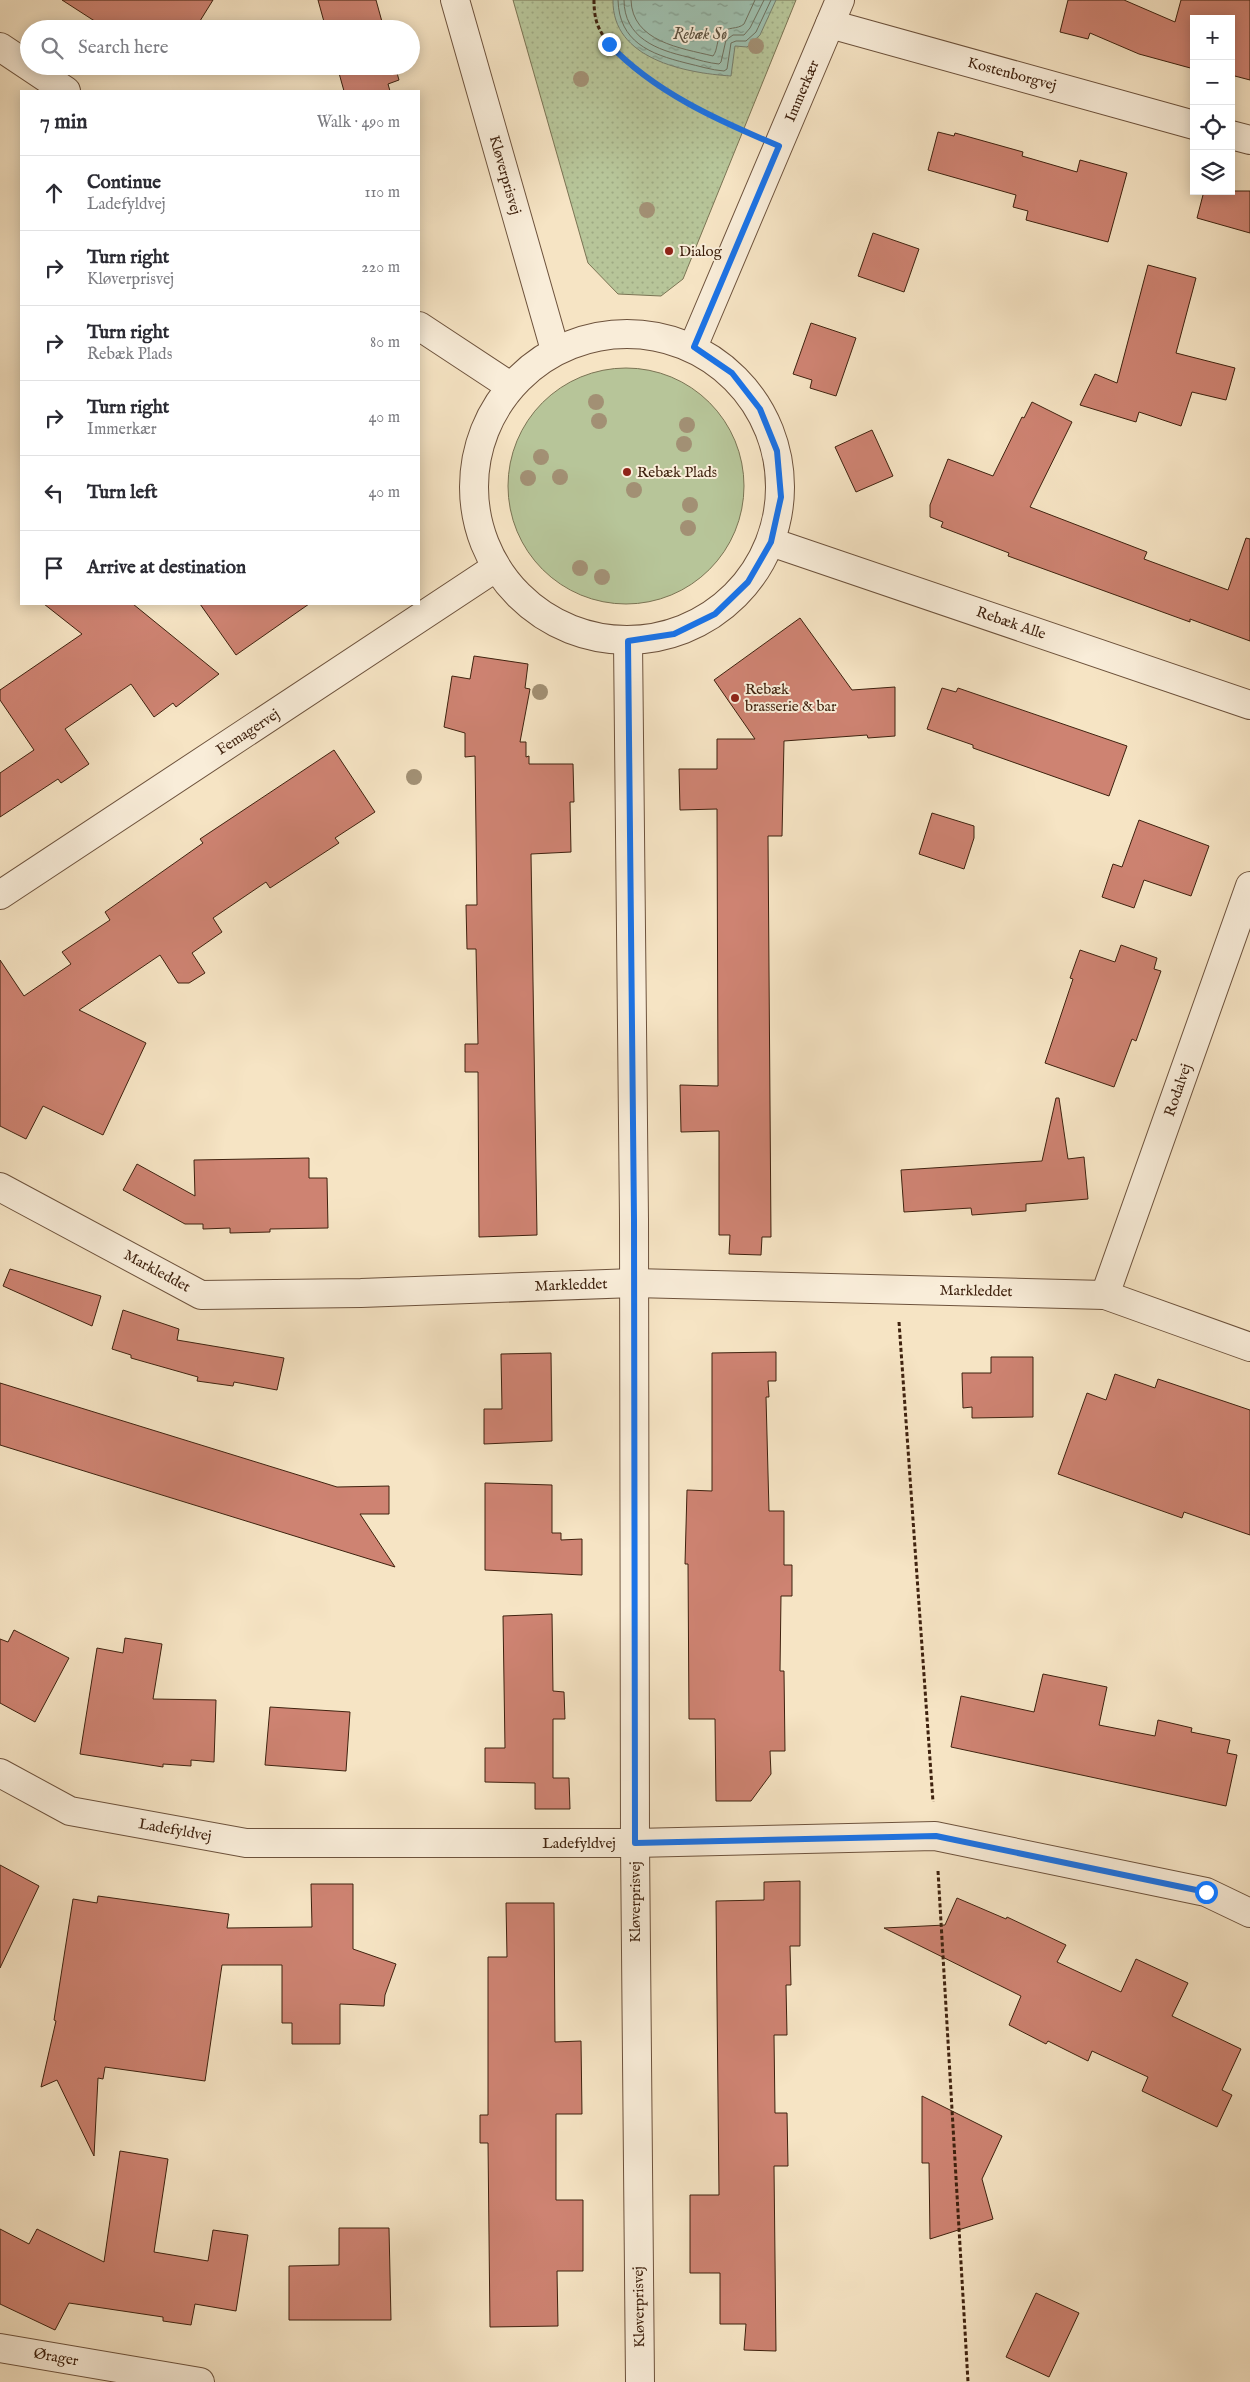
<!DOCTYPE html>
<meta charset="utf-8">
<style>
body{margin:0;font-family:"IM FELL English",serif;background:#f2f2f3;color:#2b2b33}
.controls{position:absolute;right:15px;top:15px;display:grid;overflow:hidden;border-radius:0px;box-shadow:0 2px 12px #0003}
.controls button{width:45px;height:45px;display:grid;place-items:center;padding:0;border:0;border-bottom:1px solid #e1e1e2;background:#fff;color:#2b2b33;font:25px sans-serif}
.stop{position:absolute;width:15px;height:15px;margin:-11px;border:4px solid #1a73e8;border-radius:50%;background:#fff}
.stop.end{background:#1a73e8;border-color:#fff;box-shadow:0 1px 5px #0008}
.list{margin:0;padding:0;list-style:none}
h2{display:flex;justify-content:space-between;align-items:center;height:65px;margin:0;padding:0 20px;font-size:21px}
h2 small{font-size:16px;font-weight:400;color:#7c7c81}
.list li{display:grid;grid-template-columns:32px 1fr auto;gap:15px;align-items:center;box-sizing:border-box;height:75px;padding:0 20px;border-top:1px solid #e1e1e2}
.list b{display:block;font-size:19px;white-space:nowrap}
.list p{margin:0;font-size:16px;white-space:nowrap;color:#7c7c81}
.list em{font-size:16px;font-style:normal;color:#7c7c81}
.icon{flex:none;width:28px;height:28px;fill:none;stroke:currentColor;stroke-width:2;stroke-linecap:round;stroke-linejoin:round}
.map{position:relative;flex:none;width:1250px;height:2382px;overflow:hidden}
.search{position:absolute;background:#fff;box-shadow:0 2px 12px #0003;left:20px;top:20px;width:400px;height:55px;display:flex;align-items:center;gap:12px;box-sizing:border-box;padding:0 18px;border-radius:28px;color:#7c7c81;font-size:19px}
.panel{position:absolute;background:#fff;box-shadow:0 2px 12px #0003;left:20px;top:90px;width:400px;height:515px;border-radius:0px}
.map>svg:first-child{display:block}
</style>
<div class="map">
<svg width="1250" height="2382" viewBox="0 0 1250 2382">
<defs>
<pattern id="park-dots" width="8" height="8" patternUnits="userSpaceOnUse" patternTransform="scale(1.25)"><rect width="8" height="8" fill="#b7c599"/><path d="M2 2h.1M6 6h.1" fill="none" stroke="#9ea983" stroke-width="1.8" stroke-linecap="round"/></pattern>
<pattern id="water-ripples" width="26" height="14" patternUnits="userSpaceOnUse" patternTransform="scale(1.25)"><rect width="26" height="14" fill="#9ebfae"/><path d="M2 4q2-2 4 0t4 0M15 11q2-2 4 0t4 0" fill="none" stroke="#829b8c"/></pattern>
</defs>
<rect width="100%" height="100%" fill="#f6e4c4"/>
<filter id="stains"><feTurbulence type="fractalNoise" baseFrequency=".004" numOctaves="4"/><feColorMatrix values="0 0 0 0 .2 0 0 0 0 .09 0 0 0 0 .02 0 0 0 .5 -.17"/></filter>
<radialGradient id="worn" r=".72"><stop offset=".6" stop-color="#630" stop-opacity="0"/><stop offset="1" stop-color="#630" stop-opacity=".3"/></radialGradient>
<circle fill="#b7c599" stroke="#7b7454" cx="626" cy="486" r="118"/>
<path fill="url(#park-dots)" stroke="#7b7454" d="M 513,0 L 796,0 L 683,279 L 661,296 L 618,294 L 588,263 Z"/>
<path fill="url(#water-ripples)" stroke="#78806e" d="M 613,0 L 776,0 L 760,35 L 747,47 L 735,46 L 731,76 C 685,73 612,59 613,0 Z"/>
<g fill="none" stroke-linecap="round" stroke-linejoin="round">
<g stroke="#6e705e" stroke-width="1">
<path d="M 618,0 C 619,42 650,54 686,63 C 699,66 711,70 724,71 L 727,69 L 731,43 L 736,41 L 746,41 L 756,32 L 771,0"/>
<path d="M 624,0 C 624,38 657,50 688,57 C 698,60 709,63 719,64 L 721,62 L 726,40 L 733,35 L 744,35 L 750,28 L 764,0"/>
<path d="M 631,0 C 632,42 681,48 713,56 C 718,50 716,40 722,33 C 728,26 737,30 744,24 L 755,0"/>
</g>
</g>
<g fill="#ce8372" stroke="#3f220f">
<path d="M 62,0 L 213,0 L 195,29 L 107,29 Z"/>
<path d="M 318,0 L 376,0 L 384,29 L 326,29 Z"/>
<path d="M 1068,0 L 1124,0 L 1175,22 L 1181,0 L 1250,0 L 1250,80 L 1231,75 L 1231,19 L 1194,19 L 1194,69 L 1139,54 L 1090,33 L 1088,39 L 1060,32 Z"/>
<path d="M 337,66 L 395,66 L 399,80 L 388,84 L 390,91 L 344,91 Z"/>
<path d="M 938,132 L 954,136 L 955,133 L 1023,152 L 1022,156 L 1077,172 L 1080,160 L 1127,173 L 1108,242 L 1026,220 L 1028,211 L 1013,207 L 1016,195 L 928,170 Z"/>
<path d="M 1204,191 L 1250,191 L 1250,233 L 1197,218 Z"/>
<path d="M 873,233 L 919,249 L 904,292 L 858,276 Z"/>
<path d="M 1148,265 L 1196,278 L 1176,353 L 1235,368 L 1226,400 L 1192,392 L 1181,426 L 1139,412 L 1136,422 L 1080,405 L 1095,374 L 1117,383 Z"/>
<path d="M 811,323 L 856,338 L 836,396 L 810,388 L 812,380 L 793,374 Z"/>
<path d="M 1032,402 L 1072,422 L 1030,507 L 1147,552 L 1144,559 L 1228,590 L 1246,538 L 1250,539 L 1250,641 L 1190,619 L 1190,622 L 1008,556 L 1009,553 L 941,527 L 943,522 L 930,517 L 930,505 L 948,459 L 993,476 L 1022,417 L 1024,418 Z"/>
<path d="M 872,430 L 893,476 L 856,492 L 835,447 Z"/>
<path d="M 44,604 L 133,604 L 219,674 L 176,707 L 173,703 L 154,717 L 131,684 L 65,729 L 89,764 L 61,783 L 58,779 L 0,817 L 0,773 L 34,750 L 0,700 L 0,690 L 82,634 Z"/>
<path d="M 200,604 L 309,604 L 236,655 Z"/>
<path d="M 800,618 L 852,690 L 895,687 L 895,736 L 868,738 L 867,735 L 784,741 L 782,836 L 768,836 L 771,1237 L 762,1237 L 761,1255 L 729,1254 L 730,1235 L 719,1235 L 719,1131 L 681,1132 L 680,1085 L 718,1086 L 717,809 L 680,810 L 679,769 L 717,769 L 717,739 L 755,739 L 714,680 Z"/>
<path d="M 474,656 L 528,664 L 525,688 L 530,689 L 520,742 L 526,742 L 526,757 L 529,756 L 529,764 L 573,764 L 574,802 L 570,802 L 571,852 L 531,854 L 537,1235 L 479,1237 L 478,1072 L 465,1072 L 465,1044 L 478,1044 L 476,949 L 467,949 L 466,905 L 477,905 L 475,756 L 465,757 L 465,733 L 444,727 L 452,676 L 470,679 Z"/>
<path d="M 942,688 L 956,692 L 958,688 L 1127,746 L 1109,796 L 973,748 L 973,745 L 927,729 Z"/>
<path d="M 334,750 L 375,812 L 335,838 L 339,843 L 270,888 L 266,882 L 213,918 L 222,932 L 192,953 L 205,973 L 189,983 L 178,983 L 160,955 L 79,1010 L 146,1043 L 103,1135 L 43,1106 L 26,1139 L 0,1126 L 0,960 L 24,996 L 71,964 L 62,952 L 110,920 L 105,912 L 203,843 L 200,839 Z"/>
<path d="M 932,813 L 974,826 L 974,838 L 964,869 L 919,854 Z"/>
<path d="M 1139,820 L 1209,846 L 1191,896 L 1144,880 L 1134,908 L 1102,897 L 1113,864 L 1122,867 Z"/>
<path d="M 1121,945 L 1157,958 L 1154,969 L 1161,971 L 1136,1041 L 1132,1039 L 1114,1087 L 1045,1063 L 1073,979 L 1070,978 L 1080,950 L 1115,962 Z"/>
<path d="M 1056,1098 L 1059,1098 L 1068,1159 L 1084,1157 L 1088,1199 L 1026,1204 L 1026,1211 L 972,1215 L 971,1208 L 904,1212 L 901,1170 L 1042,1161 Z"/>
<path d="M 309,1158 L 309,1178 L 327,1178 L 328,1228 L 270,1229 L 270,1232 L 230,1233 L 230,1228 L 203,1229 L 203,1224 L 185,1224 L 123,1190 L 137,1164 L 195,1196 L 194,1160 Z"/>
<path d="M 10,1269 L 101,1296 L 92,1326 L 3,1286 Z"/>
<path d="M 123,1310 L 179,1329 L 177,1340 L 284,1358 L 277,1390 L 234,1382 L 233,1386 L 197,1381 L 198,1377 L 131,1358 L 131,1355 L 112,1349 Z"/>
<path d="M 776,1352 L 776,1381 L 768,1381 L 769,1397 L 766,1397 L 769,1511 L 784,1511 L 784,1565 L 792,1565 L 792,1596 L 781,1596 L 780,1671 L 784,1671 L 785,1751 L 770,1751 L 771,1774 L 751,1801 L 716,1801 L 715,1719 L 689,1719 L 688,1564 L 685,1564 L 687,1490 L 712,1491 L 712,1353 Z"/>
<path d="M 551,1353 L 552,1441 L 484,1444 L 484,1409 L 502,1409 L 501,1354 Z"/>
<path d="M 991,1357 L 1033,1357 L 1033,1417 L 972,1418 L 972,1407 L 963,1408 L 962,1373 L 991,1373 Z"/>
<path d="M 1115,1374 L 1155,1388 L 1158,1379 L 1250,1410 L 1250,1535 L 1184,1512 L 1182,1518 L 1058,1474 L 1087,1393 L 1106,1400 Z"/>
<path d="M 0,1383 L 337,1487 L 389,1486 L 389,1514 L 360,1514 L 395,1567 L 0,1445 Z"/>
<path d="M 485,1483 L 552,1485 L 552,1533 L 561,1533 L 561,1540 L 582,1539 L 582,1575 L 485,1570 Z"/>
<path d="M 552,1614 L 553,1691 L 564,1692 L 565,1719 L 553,1719 L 553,1778 L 569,1778 L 570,1809 L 535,1809 L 535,1783 L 485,1782 L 485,1748 L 505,1748 L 503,1616 Z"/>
<path d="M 14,1630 L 69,1658 L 35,1722 L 0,1703 L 0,1639 L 8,1642 Z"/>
<path d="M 125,1638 L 162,1644 L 153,1699 L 216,1700 L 214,1762 L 191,1760 L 191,1766 L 163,1764 L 163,1767 L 80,1754 L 97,1648 L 123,1653 Z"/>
<path d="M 1043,1674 L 1107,1687 L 1099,1725 L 1155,1736 L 1158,1720 L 1192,1728 L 1191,1732 L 1230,1740 L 1227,1753 L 1237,1755 L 1226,1806 L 951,1747 L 961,1696 L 1034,1712 Z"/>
<path d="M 270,1707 L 350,1712 L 346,1771 L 265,1765 Z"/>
<path d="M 0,1865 L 39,1886 L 0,1968 Z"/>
<path d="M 800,1881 L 800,1946 L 790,1946 L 791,1985 L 786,1985 L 787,2035 L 774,2035 L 775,2113 L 787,2113 L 788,2166 L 774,2166 L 776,2351 L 744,2350 L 746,2324 L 720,2324 L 720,2273 L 690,2273 L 690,2195 L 719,2195 L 716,1901 L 764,1900 L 764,1882 Z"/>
<path d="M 311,1884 L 353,1884 L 353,1949 L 396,1964 L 385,1995 L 384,2006 L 340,2004 L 340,2044 L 292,2044 L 292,2023 L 282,2023 L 282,1965 L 222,1965 L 205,2081 L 105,2067 L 103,2079 L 98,2078 L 94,2156 L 57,2080 L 41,2087 L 56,2021 L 54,2020 L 73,1899 L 97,1903 L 98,1896 L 229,1914 L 227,1928 L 312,1927 Z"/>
<path d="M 957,1898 L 1006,1919 L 1007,1917 L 1066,1945 L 1057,1962 L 1121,1992 L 1136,1959 L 1188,1983 L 1172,2016 L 1241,2049 L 1222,2090 L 1232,2095 L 1217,2127 L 1142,2091 L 1148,2077 L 1092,2051 L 1088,2061 L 1048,2041 L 1046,2044 L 1009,2025 L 1021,1996 L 884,1928 L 945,1925 Z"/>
<path d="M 506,1903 L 554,1903 L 555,2042 L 581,2041 L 582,2114 L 556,2114 L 556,2200 L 583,2200 L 583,2271 L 557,2271 L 558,2326 L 490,2327 L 488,2143 L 480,2143 L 480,2115 L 488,2115 L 488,1957 L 507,1957 Z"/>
<path d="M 922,2096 L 1002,2136 L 982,2179 L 993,2219 L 930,2239 L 929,2163 L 922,2163 Z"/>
<path d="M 120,2151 L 168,2159 L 154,2252 L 208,2261 L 213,2230 L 248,2235 L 236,2311 L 195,2304 L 191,2325 L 163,2321 L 163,2317 L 69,2303 L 55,2330 L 0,2304 L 0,2229 L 29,2244 L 37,2229 L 104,2262 Z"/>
<path d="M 339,2228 L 389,2228 L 391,2320 L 289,2320 L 289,2266 L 339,2265 Z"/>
<path d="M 1036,2293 L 1079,2313 L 1049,2377 L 1006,2357 Z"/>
</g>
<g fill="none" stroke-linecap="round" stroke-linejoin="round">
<g stroke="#6d523c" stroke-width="30">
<g id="minor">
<path d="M 455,0 L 555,350"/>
<path d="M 830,24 L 1194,125"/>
<path d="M 0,47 L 66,91"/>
<path d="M 1231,135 L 1250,140"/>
<path d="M 419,326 L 510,386"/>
<circle cx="627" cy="487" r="153"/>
<path d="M 693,347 L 840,0"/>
<path d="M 771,542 L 1250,705"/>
<path d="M 628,641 L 634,1219 L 635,1843 L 640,2382"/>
<path d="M 0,895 L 495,568"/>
<path d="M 0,1187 L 201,1295 L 361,1293 L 634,1283 L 1105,1295 L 1250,1347"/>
<path d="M 1105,1295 L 1250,886"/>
<path d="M 0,1773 L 70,1811 L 246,1843 L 635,1843 L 935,1836 L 1206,1892 L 1250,1913"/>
<path d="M 0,2348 L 200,2382"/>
</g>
</g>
<g stroke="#3f220f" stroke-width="3" stroke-dasharray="4 2.5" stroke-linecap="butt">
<path d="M 594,0 C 594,10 595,21 600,30 C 620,72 706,115 748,133"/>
<path d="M 899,1322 L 933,1802"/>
<path d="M 938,1871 L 968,2382"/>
</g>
<use href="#minor" stroke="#f9edd9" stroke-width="28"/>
</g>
<g fill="#a29074">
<circle cx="756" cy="46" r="8"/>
<circle cx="581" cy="79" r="8"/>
<circle cx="647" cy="210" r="8"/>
<circle cx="596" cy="402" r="8"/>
<circle cx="599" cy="421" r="8"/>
<circle cx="687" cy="425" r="8"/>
<circle cx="684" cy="444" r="8"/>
<circle cx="541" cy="457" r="8"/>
<circle cx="560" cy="477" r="8"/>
<circle cx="528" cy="478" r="8"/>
<circle cx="634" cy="490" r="8"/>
<circle cx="690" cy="505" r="8"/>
<circle cx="688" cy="528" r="8"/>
<circle cx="580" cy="568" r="8"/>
<circle cx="602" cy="577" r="8"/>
<circle cx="540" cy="692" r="8"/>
<circle cx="414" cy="777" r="8"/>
</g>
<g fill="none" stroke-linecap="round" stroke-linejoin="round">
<path stroke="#1a73e8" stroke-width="6" d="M 609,44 C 654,92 719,121 779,146 L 694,347 L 732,373 L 760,409 L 777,451 L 781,497 L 771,542 L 748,582 L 715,614 L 674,634 L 628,641 L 634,1219 L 635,1843 L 936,1836 L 1206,1892"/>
</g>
<g fill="#8f2418" stroke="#f9edd9" stroke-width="2">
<circle cx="669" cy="251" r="5"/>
<circle cx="627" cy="472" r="5"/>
<circle cx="735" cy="698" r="5"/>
</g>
<g text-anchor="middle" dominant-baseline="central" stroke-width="4" stroke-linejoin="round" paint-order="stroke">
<g font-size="15" fill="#3f220f" stroke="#f9edd9">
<text transform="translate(1012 74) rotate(15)">Kostenborgvej</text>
<text transform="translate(802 91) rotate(-67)">Immerkær</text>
<text transform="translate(505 175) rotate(74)">Kløverprisvej</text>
<text transform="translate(1011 623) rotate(19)">Rebæk Alle</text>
<text transform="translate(248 732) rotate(-33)">Femagervej</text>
<text transform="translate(1178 1090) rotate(-71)">Rodalvej</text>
<text transform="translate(157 1271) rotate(28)">Markleddet</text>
<text transform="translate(571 1285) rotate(-2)">Markleddet</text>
<text transform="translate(976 1291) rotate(1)">Markleddet</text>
<text transform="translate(175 1830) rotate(10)">Ladefyldvej</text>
<text x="579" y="1843">Ladefyldvej</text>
<text transform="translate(635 1902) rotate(-90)">Kløverprisvej</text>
<text transform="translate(639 2307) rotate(-91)">Kløverprisvej</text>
<text transform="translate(56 2357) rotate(10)">Ørager</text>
</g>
<g font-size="15" fill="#3f220f" stroke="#f9edd9" text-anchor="start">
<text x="679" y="251">Dialog</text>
<text x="637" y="472">Rebæk Plads</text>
<text x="745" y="689">Rebæk<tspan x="745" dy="17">brasserie &amp; bar</tspan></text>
</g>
<g font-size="16" font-style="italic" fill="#5c513f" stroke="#f9edd9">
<text x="700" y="35">Rebæk Sø</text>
</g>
</g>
<rect width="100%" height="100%" filter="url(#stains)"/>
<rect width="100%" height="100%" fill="url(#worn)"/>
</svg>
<div class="controls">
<button>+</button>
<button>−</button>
<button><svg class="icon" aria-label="locate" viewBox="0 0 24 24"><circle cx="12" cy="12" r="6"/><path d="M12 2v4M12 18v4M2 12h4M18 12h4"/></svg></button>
<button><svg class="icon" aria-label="layers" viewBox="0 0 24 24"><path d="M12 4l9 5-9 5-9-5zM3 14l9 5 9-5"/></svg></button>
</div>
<div class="stop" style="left:1206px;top:1892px"></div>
<div class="stop end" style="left:609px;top:44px"></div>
<div class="search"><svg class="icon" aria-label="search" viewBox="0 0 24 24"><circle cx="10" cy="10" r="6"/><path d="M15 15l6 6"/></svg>Search here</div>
<section class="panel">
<h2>7 min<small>Walk · 490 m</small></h2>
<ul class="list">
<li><svg class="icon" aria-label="ahead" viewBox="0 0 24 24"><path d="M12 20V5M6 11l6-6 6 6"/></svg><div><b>Continue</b><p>Ladefyldvej</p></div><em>110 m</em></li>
<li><svg class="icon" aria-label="right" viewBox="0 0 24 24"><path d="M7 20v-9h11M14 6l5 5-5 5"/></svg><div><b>Turn right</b><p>Kløverprisvej</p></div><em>220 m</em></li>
<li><svg class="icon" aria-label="right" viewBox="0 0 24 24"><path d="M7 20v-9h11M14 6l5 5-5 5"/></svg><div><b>Turn right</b><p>Rebæk Plads</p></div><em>80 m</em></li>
<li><svg class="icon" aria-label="right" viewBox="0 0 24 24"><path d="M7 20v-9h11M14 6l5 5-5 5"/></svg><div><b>Turn right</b><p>Immerkær</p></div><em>40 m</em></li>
<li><svg class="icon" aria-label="left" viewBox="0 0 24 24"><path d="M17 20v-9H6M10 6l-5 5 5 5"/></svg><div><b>Turn left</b></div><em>40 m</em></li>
<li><svg class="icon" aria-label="arrive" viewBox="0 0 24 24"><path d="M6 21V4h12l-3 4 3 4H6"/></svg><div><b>Arrive at destination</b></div></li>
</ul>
</section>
</div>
